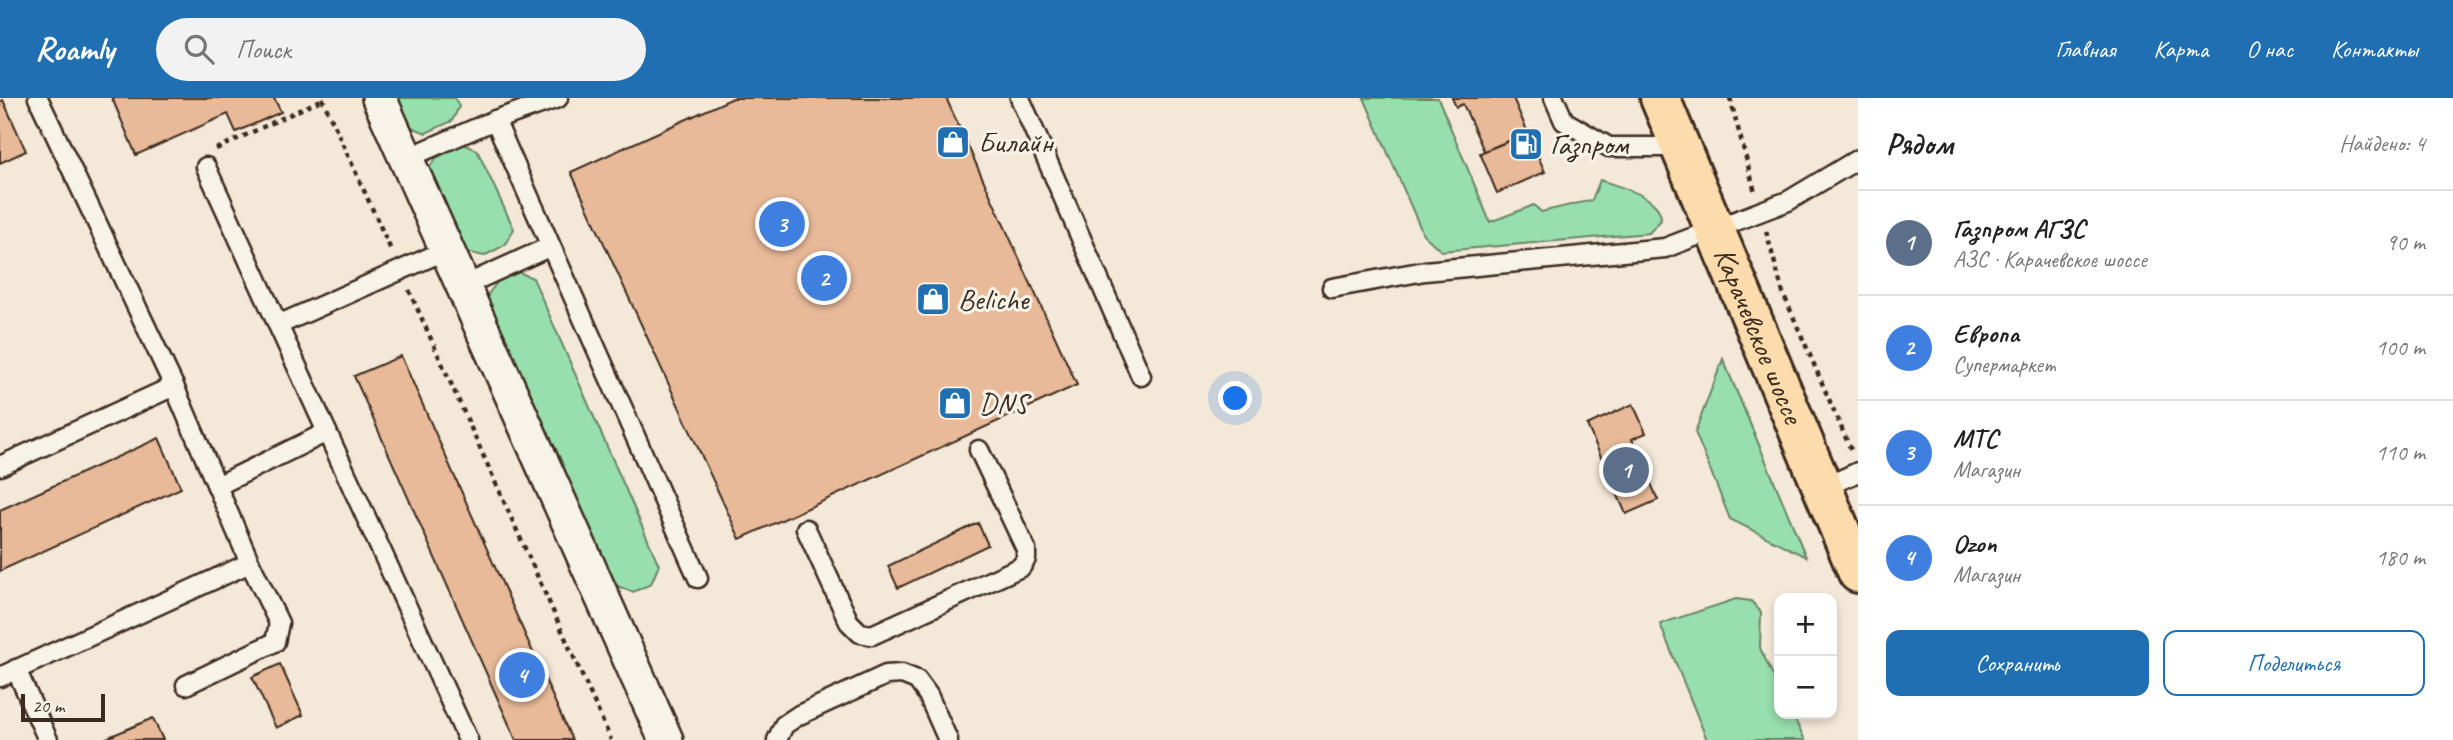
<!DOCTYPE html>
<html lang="ru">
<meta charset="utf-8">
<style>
body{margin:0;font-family:Caveat,sans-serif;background:#f2f2f2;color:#222}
.controls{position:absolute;right:21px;bottom:21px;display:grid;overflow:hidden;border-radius:14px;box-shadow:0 4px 10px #0003}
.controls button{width:63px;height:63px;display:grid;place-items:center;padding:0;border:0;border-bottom:2px solid #e0e0e0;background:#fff;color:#222;font:35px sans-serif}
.scale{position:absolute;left:21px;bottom:18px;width:84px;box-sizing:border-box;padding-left:7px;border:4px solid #3b2a1e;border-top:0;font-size:19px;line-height:24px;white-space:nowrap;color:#3b2a1e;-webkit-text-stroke:5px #f7f3e8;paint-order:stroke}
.you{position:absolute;left:1236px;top:301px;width:24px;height:24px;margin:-18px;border:5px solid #fff;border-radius:50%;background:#1a73e8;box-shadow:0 0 0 10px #1a73e833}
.badge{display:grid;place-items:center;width:46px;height:46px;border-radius:50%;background:#1f6fb2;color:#fff;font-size:23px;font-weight:700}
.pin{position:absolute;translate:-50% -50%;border:4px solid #fff;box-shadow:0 2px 7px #0006}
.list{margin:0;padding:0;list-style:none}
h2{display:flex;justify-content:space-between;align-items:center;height:91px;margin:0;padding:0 28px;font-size:30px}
h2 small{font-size:23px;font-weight:400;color:#767676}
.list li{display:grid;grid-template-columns:46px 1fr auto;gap:21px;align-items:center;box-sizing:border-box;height:105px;padding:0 28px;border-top:2px solid #e0e0e0}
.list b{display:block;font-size:26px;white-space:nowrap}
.list p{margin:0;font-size:23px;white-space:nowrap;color:#767676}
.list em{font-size:23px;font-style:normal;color:#767676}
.actions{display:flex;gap:14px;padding:21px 28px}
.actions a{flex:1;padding:16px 0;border:2px solid #1f6fb2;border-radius:14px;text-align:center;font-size:24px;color:#1f6fb2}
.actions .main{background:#1f6fb2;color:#fff}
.icon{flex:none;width:38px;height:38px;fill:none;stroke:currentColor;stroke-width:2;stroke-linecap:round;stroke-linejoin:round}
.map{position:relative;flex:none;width:1858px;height:642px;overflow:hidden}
header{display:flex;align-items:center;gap:42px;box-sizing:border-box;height:98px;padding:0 35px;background:#1f6fb2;color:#fff}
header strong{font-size:33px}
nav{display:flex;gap:38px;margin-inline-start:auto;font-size:24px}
.search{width:490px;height:63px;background:#f2f2f2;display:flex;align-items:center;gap:18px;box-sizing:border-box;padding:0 24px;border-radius:38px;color:#767676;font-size:26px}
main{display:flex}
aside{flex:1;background:#fff}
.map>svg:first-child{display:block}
</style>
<header>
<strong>Roamly</strong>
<div class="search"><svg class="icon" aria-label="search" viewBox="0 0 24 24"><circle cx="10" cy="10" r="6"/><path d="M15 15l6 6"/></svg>Поиск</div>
<nav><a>Главная</a><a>Карта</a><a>О нас</a><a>Контакты</a></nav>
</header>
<main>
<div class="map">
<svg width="1858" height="642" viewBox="0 0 1858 642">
<rect width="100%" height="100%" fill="#f4e8d8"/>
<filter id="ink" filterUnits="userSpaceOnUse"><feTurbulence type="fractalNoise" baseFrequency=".0143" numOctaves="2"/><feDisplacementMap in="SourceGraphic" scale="14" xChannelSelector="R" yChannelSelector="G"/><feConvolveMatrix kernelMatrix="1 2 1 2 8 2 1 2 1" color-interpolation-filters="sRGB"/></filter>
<g filter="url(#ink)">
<g fill="#97dfad" stroke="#698466" stroke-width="2">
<path d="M 397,0 L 455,0 L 459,9 L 452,23 L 426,35 L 411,29 Z"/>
<path d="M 1364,0 L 1438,0 L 1490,124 L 1534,107 L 1541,114 L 1592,102 L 1600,82 C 1619,89 1662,98 1661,122 L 1649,135 L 1441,153 L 1423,136 Z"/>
<path d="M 464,46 L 477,52 L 514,131 L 505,147 L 484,158 L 466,154 L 429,70 L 436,60 Z"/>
<path d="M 518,174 L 533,180 L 659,467 L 651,486 L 633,494 L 612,486 L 486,199 L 498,183 Z"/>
<path d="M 1723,261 L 1806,459 L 1730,421 L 1695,334 Z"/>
<path d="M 1736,501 L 1751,503 L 1761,514 L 1760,550 L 1779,590 L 1779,616 L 1792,616 L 1805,642 L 1707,642 L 1660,526 Z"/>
</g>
<g fill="#e9ba99" stroke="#3b2a1e" stroke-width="2">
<path d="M 112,0 L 274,0 L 281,14 L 236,34 L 228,16 L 136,57 Z"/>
<path d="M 733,0 L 946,0 L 1077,287 L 740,441 L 571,74 Z"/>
<path d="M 1452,0 L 1513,0 L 1528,35 L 1484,53 L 1463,6 L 1456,9 Z"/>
<path d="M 3,2 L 26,53 L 0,65 L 0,3 Z"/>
<path d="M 1528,35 L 1545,74 L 1497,95 L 1480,55 Z"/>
<path d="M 401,258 L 572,642 L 516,642 L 354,278 Z"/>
<path d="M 1633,306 L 1646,335 L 1632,341 L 1658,402 L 1626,416 L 1587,327 Z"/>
<path d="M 159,340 L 181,390 L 0,473 L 0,412 Z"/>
<path d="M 978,425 L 988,447 L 898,490 L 888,468 Z"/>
<path d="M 280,566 L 303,617 L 276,630 L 252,579 Z"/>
<path d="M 153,620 L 163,642 L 102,642 Z"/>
</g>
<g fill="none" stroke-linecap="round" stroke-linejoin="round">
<g stroke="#3b2a1e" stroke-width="23">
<g id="lane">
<path d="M 558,0 L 495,22 L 698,480"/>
<path d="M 1020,0 L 1141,278"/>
<path d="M 1554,0 L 1564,23 L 1609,49 L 1680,49"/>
<path d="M 405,61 L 495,22"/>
<path d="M 206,69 L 278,227"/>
<path d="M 446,152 L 278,227 L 468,642"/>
<path d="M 463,188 L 549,149"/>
<path d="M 1332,190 L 1425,173 L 1665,150 L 1788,103 L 1858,61"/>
<path d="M 0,368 L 174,288"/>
<path d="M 217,388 L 327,334"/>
<path d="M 1823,390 L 1858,374"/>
<path d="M 806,431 L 849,524 L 860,535 L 872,537 L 1021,469 L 1026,461 L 1026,451 L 979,352"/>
<path d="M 16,571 L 48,642"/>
<path d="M 0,579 L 250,465 L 174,288 L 38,0"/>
<path d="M 186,587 L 275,544 L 279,525 L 250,465"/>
<path d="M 777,642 L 784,627 L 799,617 L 886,577 L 902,576 L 917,582 L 928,597 L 948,642"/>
</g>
</g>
<g stroke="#3b2a1e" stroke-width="38">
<path id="street" d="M 379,0 L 666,642"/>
</g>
<g stroke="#3b2a1e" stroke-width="44">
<g id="highway">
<path id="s1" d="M 1660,0 L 1858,475"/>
</g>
</g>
<g stroke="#3b2a1e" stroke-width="4.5" stroke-dasharray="5 5" stroke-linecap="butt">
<path d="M 322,0 L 391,152"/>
<path d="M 1730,0 L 1755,94"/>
<path d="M 216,51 L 323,1"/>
<path d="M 1766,133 L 1783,195 L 1851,352"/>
<path d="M 409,192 L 611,642"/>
</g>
<use href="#lane" stroke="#f7f3e8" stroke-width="18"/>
<use href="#street" stroke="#f7f3e8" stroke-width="33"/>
<use href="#highway" stroke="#fcdcac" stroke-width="38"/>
</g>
</g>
<defs>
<g id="shop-square" transform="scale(1.75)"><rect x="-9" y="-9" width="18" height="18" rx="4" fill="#1f6fb2" stroke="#f7f3e8"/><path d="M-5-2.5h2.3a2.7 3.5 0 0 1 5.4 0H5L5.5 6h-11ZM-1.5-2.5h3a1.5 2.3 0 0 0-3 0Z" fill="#fff"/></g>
<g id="fuel-square" transform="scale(1.75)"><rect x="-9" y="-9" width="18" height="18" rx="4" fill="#1f6fb2" stroke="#f7f3e8"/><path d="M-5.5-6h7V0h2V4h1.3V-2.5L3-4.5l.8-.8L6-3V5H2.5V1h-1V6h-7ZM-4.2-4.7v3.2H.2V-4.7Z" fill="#fff"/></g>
</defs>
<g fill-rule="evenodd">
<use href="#shop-square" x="953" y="44"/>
<use href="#fuel-square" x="1526" y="46"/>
<use href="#shop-square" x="933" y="201"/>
<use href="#shop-square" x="955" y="305"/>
</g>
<g text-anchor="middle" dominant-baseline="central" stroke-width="6" stroke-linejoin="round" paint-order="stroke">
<g font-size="30" fill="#3b2a1e" stroke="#f7f3e8" text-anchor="start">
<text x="978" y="44">Билайн</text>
<text x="1550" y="46">Газпром</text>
<text x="958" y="201">Beliche</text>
<text x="979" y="305">DNS</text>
</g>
<g font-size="30" fill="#3b2a1e" stroke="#f7f3e8">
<text stroke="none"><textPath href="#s1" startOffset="257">Карачевское шоссе</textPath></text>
</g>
</g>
</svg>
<div class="controls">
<button>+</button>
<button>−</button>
</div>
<div class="scale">20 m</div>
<div class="you"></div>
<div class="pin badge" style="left:1626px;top:372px;background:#5c6f8a">1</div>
<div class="pin badge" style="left:824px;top:180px;background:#3f7fe0">2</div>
<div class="pin badge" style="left:782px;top:126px;background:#3f7fe0">3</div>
<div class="pin badge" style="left:522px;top:577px;background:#3f7fe0">4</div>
</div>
<aside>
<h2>Рядом<small>Найдено: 4</small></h2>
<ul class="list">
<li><span class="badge" style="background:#5c6f8a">1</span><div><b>Газпром АГЗС</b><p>АЗС · Карачевское шоссе</p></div><em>90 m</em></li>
<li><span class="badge" style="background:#3f7fe0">2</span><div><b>Европа</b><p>Супермаркет</p></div><em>100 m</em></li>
<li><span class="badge" style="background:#3f7fe0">3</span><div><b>МТС</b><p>Магазин</p></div><em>110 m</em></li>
<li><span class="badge" style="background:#3f7fe0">4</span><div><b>Ozon</b><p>Магазин</p></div><em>180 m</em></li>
</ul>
<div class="actions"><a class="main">Сохранить</a><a>Поделиться</a></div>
</aside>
</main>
